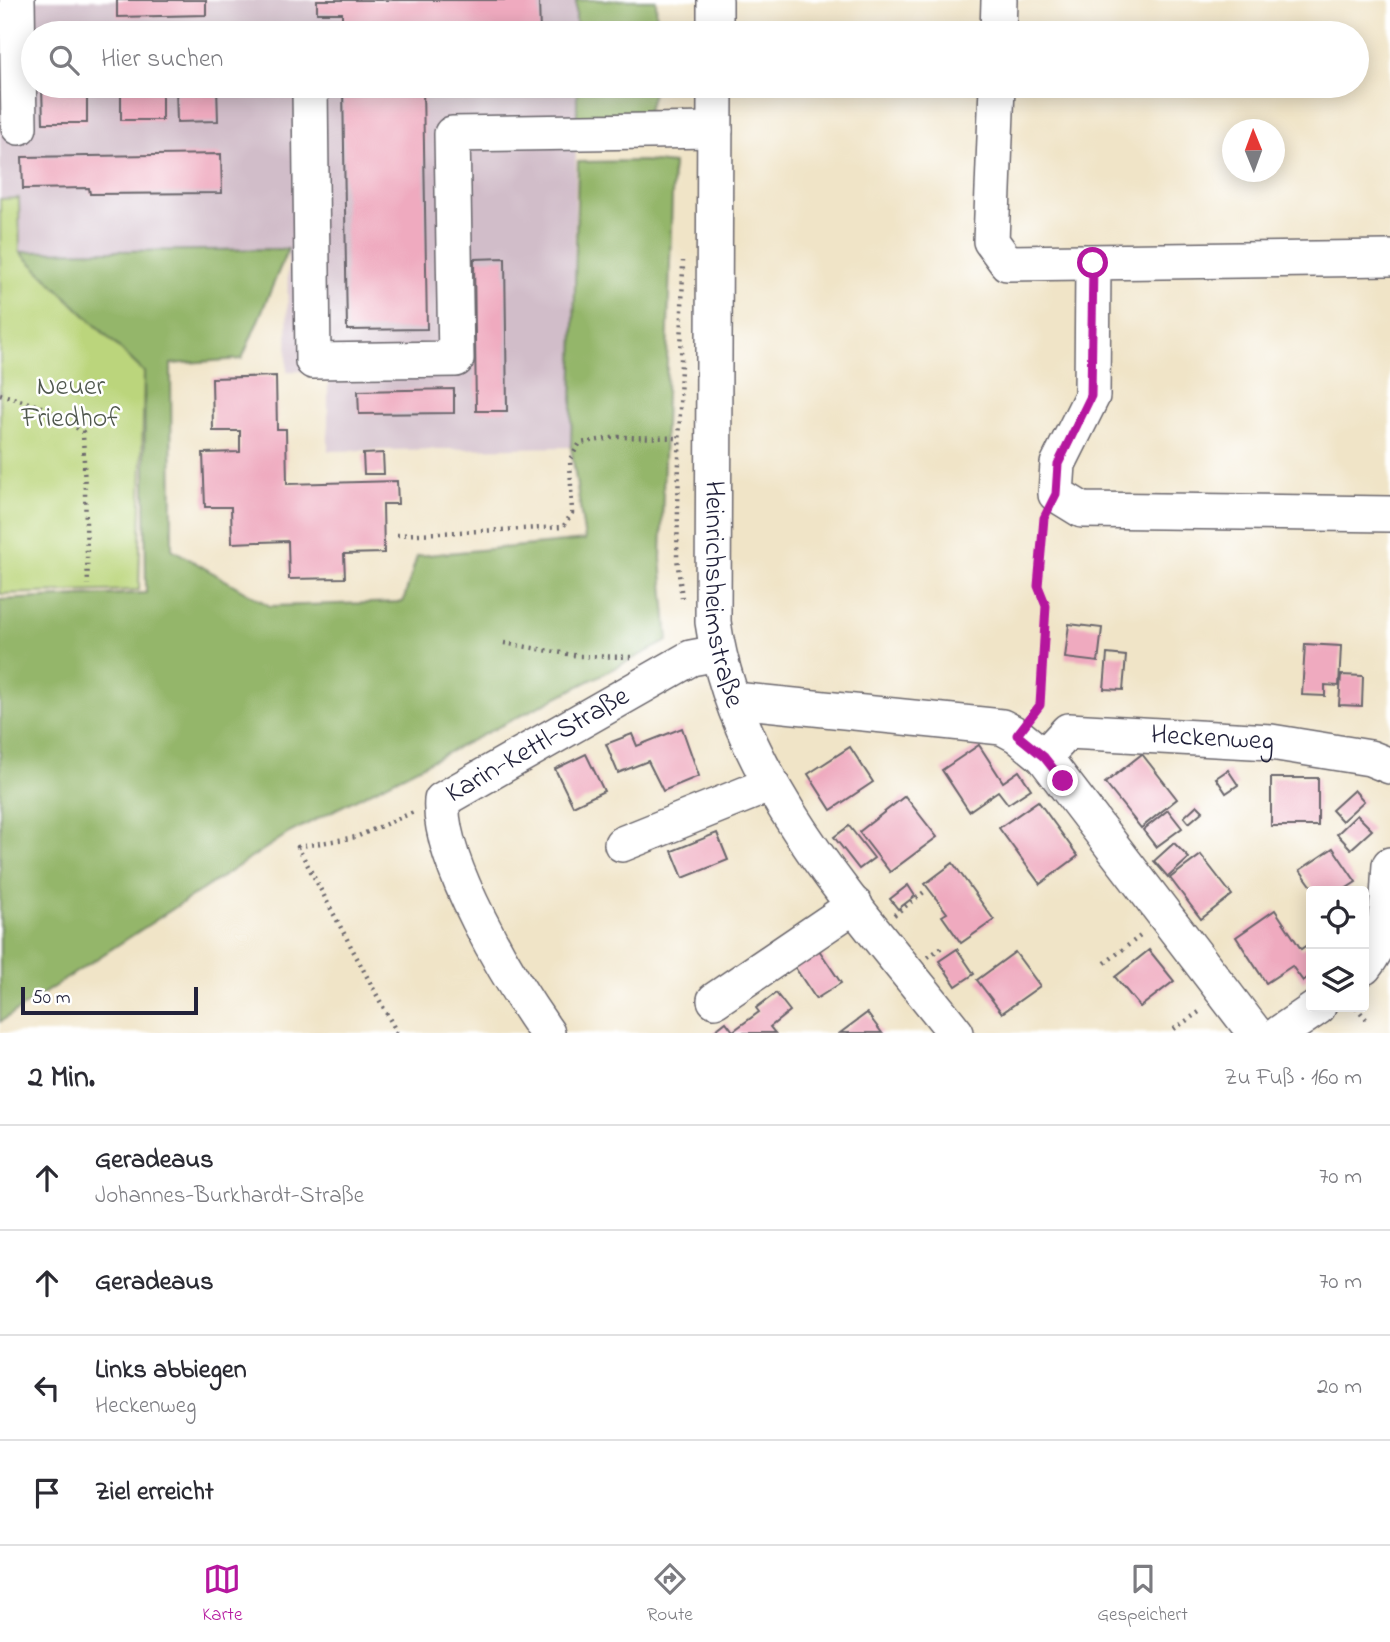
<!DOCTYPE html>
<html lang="de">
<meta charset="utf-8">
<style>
body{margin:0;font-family:"Indie Flower",sans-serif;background:#f7f7f7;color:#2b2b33}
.controls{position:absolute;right:21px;bottom:21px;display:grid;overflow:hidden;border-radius:7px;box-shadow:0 4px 18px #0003}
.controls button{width:63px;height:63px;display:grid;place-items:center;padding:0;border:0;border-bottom:2px solid #e1e1e2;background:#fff;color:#2b2b33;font:35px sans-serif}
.compass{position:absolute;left:1222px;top:119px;width:63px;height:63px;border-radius:50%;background:#fff;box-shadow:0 4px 18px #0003;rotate:359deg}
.scale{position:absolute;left:21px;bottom:18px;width:177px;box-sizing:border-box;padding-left:7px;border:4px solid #22223b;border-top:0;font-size:19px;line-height:24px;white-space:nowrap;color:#22223b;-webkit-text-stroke:5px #fff;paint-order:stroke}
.stop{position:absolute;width:21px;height:21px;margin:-16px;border:5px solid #b5179e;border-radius:50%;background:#fff}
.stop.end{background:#b5179e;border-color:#fff;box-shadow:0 2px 7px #0008}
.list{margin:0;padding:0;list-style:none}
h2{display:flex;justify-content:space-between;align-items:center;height:91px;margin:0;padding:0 28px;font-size:30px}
h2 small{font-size:23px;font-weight:400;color:#7c7c81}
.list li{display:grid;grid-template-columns:46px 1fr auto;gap:21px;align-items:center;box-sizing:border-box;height:105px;padding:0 28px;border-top:2px solid #e1e1e2}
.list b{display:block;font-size:26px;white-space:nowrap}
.list p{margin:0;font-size:23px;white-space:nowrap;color:#7c7c81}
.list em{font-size:23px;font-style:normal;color:#7c7c81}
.icon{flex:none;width:38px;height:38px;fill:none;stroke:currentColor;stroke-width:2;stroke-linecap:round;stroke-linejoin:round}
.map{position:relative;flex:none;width:1390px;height:1033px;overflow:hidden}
.search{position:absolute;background:#fff;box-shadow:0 4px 18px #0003;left:21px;right:21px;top:21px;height:77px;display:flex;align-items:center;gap:18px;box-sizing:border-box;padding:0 24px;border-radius:38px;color:#7c7c81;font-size:26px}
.sheet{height:511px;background:#fff}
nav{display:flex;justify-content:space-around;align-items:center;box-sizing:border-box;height:98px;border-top:2px solid #e1e1e2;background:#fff;font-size:19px;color:#7c7c81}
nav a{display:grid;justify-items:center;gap:4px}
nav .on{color:#b5179e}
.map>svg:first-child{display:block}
</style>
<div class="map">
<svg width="1390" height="1033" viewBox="0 0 1390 1033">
<rect width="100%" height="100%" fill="#fff"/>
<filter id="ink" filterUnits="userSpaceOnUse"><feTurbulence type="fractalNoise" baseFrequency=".0143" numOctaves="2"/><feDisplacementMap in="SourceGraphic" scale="14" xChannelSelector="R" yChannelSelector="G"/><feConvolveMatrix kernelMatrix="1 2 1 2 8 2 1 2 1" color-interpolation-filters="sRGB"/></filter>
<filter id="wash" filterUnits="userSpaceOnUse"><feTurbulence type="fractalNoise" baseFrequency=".00686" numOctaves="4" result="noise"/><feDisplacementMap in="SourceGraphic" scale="28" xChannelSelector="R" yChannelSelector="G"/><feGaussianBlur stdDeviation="1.57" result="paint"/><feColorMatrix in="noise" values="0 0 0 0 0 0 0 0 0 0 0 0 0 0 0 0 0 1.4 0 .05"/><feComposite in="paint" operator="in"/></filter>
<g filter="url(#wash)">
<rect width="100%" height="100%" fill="#f0e4c7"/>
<path fill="#d1bdc9" d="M 0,0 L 576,0 L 576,33 L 33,33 L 33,86 L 577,86 L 571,447 L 328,451 L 328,370 L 287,372 L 288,249 L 20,252 L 19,199 L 0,199 Z"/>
<path fill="#bbd57b" stroke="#6e7c5b" stroke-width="2" d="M 19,198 L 20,252 L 144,372 L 139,590 L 0,594 L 0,199 Z"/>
<g fill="#94b66b" stroke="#5b6c53" stroke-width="2">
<path d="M 576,0 L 656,0 L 657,33 L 576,33 Z"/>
<path d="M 577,86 L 655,86 L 646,116 L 577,118 Z"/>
<path d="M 644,161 L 673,164 L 661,559 L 668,641 L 289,833 L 0,1022 L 0,600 L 146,593 L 144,372 L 20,252 L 288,249 L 242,359 L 171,364 L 172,549 L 270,606 L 403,602 L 417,556 L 585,540 L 571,447 L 578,162 Z"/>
</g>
<g id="blocks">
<g fill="#efaabf">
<path d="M 117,0 L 206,0 L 206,15 L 117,17 Z"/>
<path d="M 317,0 L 539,0 L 540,33 L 342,33 L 342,13 L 317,13 Z"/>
<path d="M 42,86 L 87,86 L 87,123 L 43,123 Z"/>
<rect x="121" y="86" width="41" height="34"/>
<path d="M 176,86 L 217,86 L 218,121 L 177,122 Z"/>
<path d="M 343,86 L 423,86 L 427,329 L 347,330 Z"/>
<path d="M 221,154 L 222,193 L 90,194 L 89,188 L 23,189 L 22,157 Z"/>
<path d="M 505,258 L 507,411 L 476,411 L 474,259 Z"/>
<path d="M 276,376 L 277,429 L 286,429 L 287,484 L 397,481 L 398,504 L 383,504 L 384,553 L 344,554 L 345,578 L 289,579 L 288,541 L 232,543 L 231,507 L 205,507 L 203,453 L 240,452 L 240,431 L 213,431 L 212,378 Z"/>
<path d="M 454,389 L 454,413 L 359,414 L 358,391 Z"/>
<path d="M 383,453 L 384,474 L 364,474 L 363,454 Z"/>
<path d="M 1069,624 L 1102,628 L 1098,662 L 1065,658 Z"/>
<path d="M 1305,644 L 1341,646 L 1339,686 L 1325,685 L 1325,696 L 1302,695 Z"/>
<path d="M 1107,654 L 1126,656 L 1123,690 L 1104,689 Z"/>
<path d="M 1341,675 L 1363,676 L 1362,706 L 1339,705 Z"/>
<path d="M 682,728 L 699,776 L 663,791 L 648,761 L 618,773 L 606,744 L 632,734 L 637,746 Z"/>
<path d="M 979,745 L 1003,782 L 1019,771 L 1031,789 L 1008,804 L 998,791 L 969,811 L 942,770 Z"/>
<path d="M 850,747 L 873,782 L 831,810 L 808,774 Z"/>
<path d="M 586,754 L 604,791 L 573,806 L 555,769 Z"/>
<path d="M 1142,754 L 1177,799 L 1141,828 L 1105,783 Z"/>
<path d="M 1228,770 L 1238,785 L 1226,793 L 1216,778 Z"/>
<rect x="1271" y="778" width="47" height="48"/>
<path d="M 1354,790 L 1364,801 L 1342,821 L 1332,810 Z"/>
<path d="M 905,796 L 937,837 L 890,872 L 859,832 Z"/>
<path d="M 1038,801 L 1078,856 L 1040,884 L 999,828 Z"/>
<path d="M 1197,805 L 1203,811 L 1189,823 L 1184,817 Z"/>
<path d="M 1168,810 L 1182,828 L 1156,847 L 1143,830 Z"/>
<path d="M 1357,815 L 1372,830 L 1351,849 L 1337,834 Z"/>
<path d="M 849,826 L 874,858 L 859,869 L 834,837 Z"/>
<path d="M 717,833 L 728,860 L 683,878 L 672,851 Z"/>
<path d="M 1174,843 L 1189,858 L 1168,877 L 1154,861 Z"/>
<path d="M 1333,848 L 1356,882 L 1342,891 L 1315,891 L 1300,870 Z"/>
<path d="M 1201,855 L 1232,895 L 1201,919 L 1170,878 Z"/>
<path d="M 953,863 L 994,920 L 961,943 L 942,916 L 947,913 L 925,884 Z"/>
<path d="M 908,885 L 915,896 L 898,909 L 890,899 Z"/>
<path d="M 1275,910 L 1301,949 L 1307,945 L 1311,952 L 1311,975 L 1303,981 L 1292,966 L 1266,983 L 1236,937 Z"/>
<path d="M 957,949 L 974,974 L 956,986 L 939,961 Z"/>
<path d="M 819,950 L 841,983 L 816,999 L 794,966 Z"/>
<path d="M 1149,950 L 1174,981 L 1140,1007 L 1115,977 Z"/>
<path d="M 1015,952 L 1040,986 L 1002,1013 L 977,980 Z"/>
<path d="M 776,993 L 790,1011 L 770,1027 L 775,1033 L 712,1033 L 726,1022 L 733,1031 L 759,1012 L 756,1008 Z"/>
<path d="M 867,1013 L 882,1033 L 840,1033 Z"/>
</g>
</g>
</g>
<g filter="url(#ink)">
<use href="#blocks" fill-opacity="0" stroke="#6a666c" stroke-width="2"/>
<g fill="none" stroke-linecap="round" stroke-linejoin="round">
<g stroke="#6a666c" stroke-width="38">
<g id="minor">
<path d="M 17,0 L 19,127"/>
<path d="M 715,33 L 715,0"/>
<path d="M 998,33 L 999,0"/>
<path d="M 310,86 L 313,361 L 456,359 L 452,134 L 715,130"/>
<path id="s1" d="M 715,86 L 713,622 C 736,782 860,911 956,1033"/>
<path d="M 997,86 L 991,241 L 1007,263 L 1390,258"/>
<path d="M 1093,263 L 1092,396 L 1058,464 L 1056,494 L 1082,510 L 1390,514"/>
<path d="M 735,700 L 1002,727 L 1017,735 L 1044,757 L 1255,1033"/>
<path id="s2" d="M 1044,757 L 1068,731 L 1271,742 L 1370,758 L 1390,766"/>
<path d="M 622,844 L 771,784"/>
<path d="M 1364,967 C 1390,935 1387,905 1390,865"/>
<path d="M 715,1000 L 855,905"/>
<path id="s3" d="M 547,1033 C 511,982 437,861 442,800 L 691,658 L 718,653"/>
<path d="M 1280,1033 L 1318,1007"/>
</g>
</g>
<g stroke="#6a666c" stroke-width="4.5" stroke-dasharray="2 5" stroke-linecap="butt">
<path d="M 0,394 L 48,409 L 83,432 L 88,585"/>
<path d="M 397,535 L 563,527 L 572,513 L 570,459 L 580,443 L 618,437 L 677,438"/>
<path d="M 682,598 L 677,558 L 683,261"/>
<path d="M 504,643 L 579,656 L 634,657"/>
<path d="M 1033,714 L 1040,705 L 1046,606 L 1038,586 L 1044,520"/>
<path d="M 894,915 L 924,892"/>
<path d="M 928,957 L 945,945"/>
<path d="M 1105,963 L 1143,934"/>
<path d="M 1356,1007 L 1366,1019"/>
<path d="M 1174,1029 L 1202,1010"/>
<path d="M 397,1033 L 298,847 L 356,837 L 416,811"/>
</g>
<use href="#minor" stroke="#fff" stroke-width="35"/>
</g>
</g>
<g fill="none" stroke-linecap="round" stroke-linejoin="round" filter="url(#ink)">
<path stroke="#b5179e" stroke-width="9" d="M 1063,781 L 1044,757 L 1017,735 L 1040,705 L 1046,606 L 1038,586 L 1044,518 L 1056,494 L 1058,464 L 1091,396 L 1093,263"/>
</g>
<g text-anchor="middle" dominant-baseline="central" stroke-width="5" stroke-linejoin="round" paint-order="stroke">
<g font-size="28" fill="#50584e" stroke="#fff">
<text x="71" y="387">Neuer<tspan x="71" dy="32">Friedhof</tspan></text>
</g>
<g font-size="28" fill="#22223b" stroke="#fff">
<text stroke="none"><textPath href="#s1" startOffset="509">Heinrichsheimstraße</textPath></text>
<text stroke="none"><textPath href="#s2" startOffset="180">Heckenweg</textPath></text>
<text stroke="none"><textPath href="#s3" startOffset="369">Karin-Kettl-Straße</textPath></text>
</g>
</g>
</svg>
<div class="controls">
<button><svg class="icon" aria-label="locate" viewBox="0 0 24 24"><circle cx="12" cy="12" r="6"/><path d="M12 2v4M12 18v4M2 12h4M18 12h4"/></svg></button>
<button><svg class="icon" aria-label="layers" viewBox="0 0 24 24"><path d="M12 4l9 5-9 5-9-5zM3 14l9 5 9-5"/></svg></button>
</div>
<svg class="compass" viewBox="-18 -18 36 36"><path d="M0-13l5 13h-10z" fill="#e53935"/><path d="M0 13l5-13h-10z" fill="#7c7c81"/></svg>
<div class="scale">50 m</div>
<div class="stop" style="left:1093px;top:263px"></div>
<div class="stop end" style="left:1063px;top:781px"></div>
<div class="search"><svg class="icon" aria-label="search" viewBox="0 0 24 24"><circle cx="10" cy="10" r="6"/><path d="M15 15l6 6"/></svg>Hier suchen</div>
</div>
<section class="sheet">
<h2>2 Min.<small>Zu Fuß · 160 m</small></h2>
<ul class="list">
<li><svg class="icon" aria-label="ahead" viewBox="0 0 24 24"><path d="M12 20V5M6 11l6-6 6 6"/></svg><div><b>Geradeaus</b><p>Johannes-Burkhardt-Straße</p></div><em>70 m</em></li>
<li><svg class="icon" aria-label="ahead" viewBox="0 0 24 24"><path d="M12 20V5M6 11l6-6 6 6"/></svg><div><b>Geradeaus</b></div><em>70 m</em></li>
<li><svg class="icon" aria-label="left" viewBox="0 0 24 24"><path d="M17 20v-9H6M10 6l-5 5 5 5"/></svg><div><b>Links abbiegen</b><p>Heckenweg</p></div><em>20 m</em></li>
<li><svg class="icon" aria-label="arrive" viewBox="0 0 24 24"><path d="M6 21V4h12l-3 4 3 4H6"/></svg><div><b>Ziel erreicht</b></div></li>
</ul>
</section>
<nav>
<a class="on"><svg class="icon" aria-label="map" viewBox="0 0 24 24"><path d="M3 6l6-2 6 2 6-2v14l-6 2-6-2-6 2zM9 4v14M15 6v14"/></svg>Karte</a>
<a><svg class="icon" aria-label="directions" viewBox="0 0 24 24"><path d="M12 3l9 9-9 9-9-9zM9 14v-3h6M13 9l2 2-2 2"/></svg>Route</a>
<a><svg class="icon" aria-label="saved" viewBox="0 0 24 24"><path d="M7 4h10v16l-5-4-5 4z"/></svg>Gespeichert</a>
</nav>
